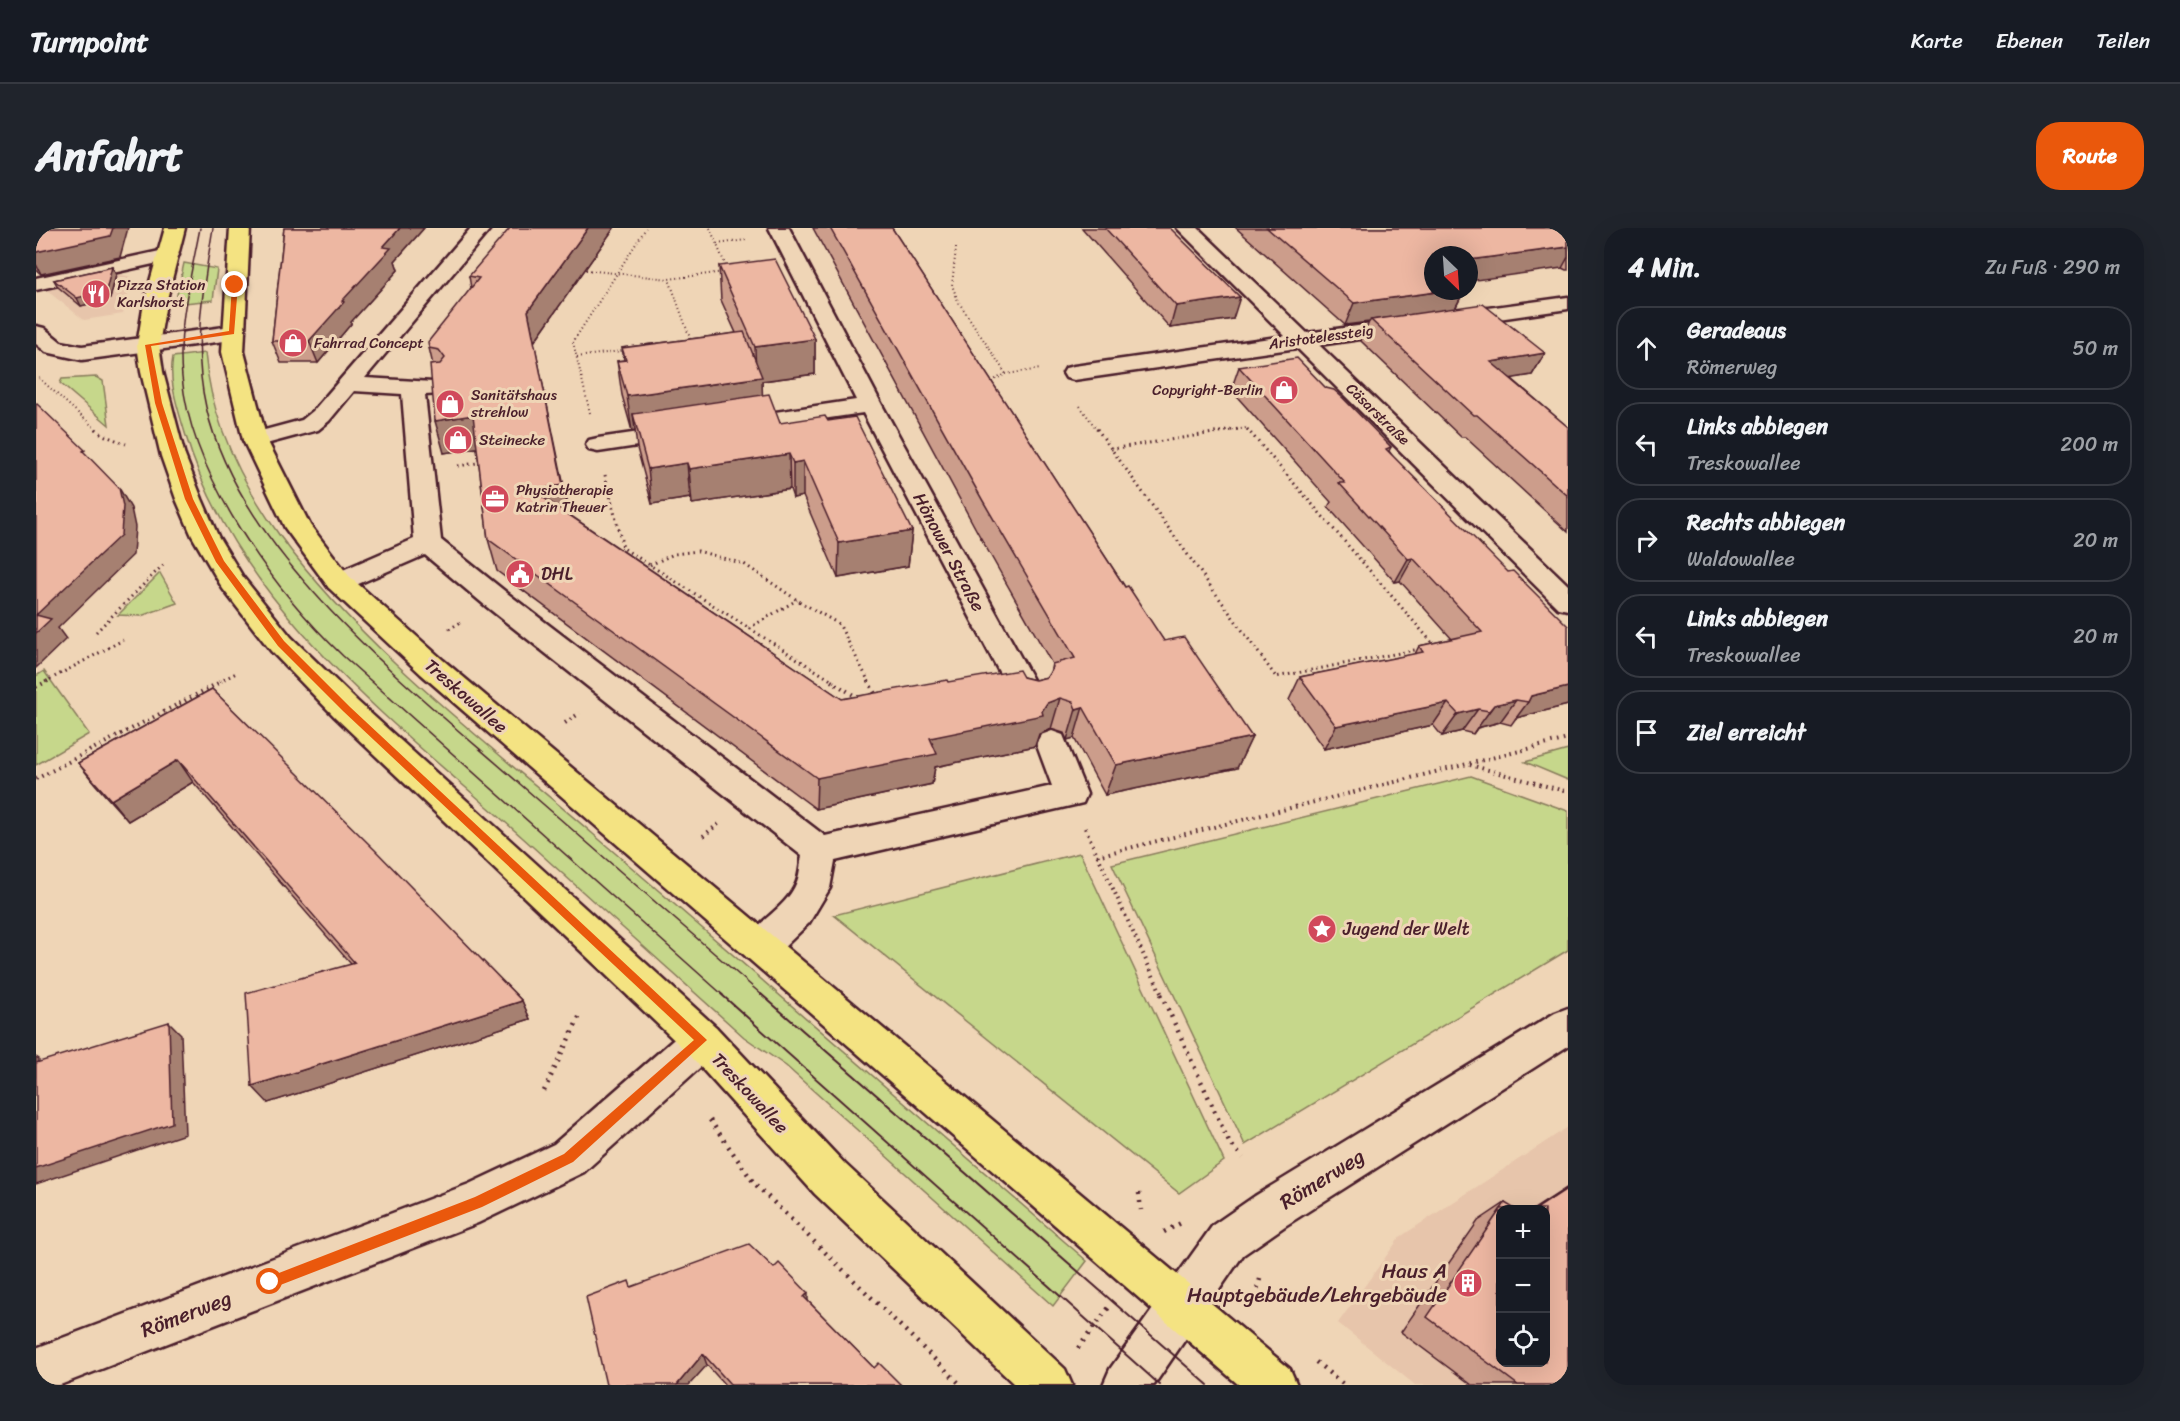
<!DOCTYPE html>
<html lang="de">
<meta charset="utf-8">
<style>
body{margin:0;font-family:Sriracha,sans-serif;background:#20242c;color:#f1f3f6}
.controls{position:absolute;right:18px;bottom:18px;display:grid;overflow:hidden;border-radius:12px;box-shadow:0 6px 24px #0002}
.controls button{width:54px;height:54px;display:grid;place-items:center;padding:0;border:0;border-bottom:2px solid #363941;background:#171b24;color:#f1f3f6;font:30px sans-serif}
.compass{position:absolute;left:1388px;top:18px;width:54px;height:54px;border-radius:50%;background:#171b24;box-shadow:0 6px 24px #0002;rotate:155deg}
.stop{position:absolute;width:18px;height:18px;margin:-14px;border:4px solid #ea580c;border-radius:50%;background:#fff}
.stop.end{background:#ea580c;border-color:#fff;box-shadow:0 2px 6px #0008}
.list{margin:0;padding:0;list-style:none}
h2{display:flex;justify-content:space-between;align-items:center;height:78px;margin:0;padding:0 24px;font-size:26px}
h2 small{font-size:20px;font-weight:400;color:#9ea1a6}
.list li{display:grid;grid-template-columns:39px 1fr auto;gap:18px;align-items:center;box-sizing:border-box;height:84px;margin:0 12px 12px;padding:0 12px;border:2px solid #363941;border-radius:24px}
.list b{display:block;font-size:22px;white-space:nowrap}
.list p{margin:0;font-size:20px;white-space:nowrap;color:#9ea1a6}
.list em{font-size:20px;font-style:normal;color:#9ea1a6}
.icon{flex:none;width:33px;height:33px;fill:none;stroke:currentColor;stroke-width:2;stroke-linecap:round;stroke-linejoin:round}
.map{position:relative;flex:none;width:1532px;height:1157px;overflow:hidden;border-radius:24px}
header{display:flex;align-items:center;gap:36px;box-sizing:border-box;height:84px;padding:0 30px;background:#171b24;border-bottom:2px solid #363941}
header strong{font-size:28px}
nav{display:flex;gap:33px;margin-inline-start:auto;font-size:21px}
.intro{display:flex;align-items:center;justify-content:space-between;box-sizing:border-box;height:144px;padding:0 36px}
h1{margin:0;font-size:42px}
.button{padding:15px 27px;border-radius:24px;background:#ea580c;color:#fff;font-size:21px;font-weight:700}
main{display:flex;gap:36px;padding:0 36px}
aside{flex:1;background:#171b24;border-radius:24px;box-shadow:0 6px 24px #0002}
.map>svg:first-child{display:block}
</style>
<header>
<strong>Turnpoint</strong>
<nav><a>Karte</a><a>Ebenen</a><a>Teilen</a></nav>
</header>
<div class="intro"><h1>Anfahrt</h1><a class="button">Route</a></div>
<main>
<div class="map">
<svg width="1532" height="1157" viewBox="0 0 1532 1157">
<rect width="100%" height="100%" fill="#efd5b6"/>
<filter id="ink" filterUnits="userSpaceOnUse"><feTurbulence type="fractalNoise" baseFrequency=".0167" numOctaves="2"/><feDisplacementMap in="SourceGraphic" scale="12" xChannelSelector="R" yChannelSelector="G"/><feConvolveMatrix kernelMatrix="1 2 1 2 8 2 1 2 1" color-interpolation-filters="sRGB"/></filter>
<g filter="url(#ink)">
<g fill="#e7c5ab" fill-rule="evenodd">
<path d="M 82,46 L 92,48 L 96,51 L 87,86 L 48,92 L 10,62 Z"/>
<path d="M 1532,899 L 1532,1157 L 1379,1157 L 1302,1095 L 1364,1009 ZM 1464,982 L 1510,982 L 1510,1134 L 1464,1134 Z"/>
</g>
<g fill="#c6d78b" stroke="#887b5b" stroke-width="1.5">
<path d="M 148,35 L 181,41 L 177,72 L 139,76 Z"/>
<path d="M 169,125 C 175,192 205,254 244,308 C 327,421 451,515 557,606 C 722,748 887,890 1051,1033 L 1017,1078 L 750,838 L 708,809 C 634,743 561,676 487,610 C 359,495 199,377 149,205 C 142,181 132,154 137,129 Z"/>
<path d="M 60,149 L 67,153 L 73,197 L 24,155 L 26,151 Z"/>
<path d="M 124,345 L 141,375 L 105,388 L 82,387 Z"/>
<path d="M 8,443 L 53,506 L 0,537 L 0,448 Z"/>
<path d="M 1532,522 L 1532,552 L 1489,534 Z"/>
<path d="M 1435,548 L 1532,583 L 1532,722 L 1209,917 L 1076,636 Z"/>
<path d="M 1044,625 L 1188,933 L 1143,965 L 798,687 Z"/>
</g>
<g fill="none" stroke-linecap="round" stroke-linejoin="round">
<g stroke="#4a1f2b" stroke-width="5">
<g id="minor">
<path d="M 435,0 L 455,0 L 329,150 L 397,154 L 405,156 L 409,161 L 405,166 L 389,167 L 405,312 L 471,365 L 789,608 L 1016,558 L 1000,515 L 1005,507 L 1016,503 L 1027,507 L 1051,566 L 1047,575 L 799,633 L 794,660 L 773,695 L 737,730 L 724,735 L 711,730 L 706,719 C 718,694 749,682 760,656 C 764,648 764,637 766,628 L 451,379 L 389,327 L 313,360 L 303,363 L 293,360 L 289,354 L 293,348 L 378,311 L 366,166 L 318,163 L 293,193 L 282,202 L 219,219 L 210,217 L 207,212 L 210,207 L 266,192 L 277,183 Z"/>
<path d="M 733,0 L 753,0 L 846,177 L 1007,470 L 1003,478 L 992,481 L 981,478 L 827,185 L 699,204 L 691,202 L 687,197 L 691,192 L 699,190 L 820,172 Z"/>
<path d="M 1141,0 L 1162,0 L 1271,105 L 1532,69 L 1532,81 L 1283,117 L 1532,357 L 1532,382 L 1522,380 L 1261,120 L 1038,152 L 1030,150 L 1027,145 L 1030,140 L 1038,138 L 1249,108 Z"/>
<path d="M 133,21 L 140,23 L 143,27 L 140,31 L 0,62 L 0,50 Z"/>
<path d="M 0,98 L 8,100 L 25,114 L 46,118 L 196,98 L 204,100 L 207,105 L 204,110 L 196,112 L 46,132 L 10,124 L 0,116 Z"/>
<path d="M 645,198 L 654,200 L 657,205 L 654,210 L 562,224 L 553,222 L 550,217 L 553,212 L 562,210 Z"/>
<path d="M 1532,780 L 1532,818 L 1249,998 L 1207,1027 L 1118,1157 L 1067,1157 L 1074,1141 L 1177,997 L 1219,968 L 1519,785 Z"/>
<path d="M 666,794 L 680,799 L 685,812 L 680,825 L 548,944 L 442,995 L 24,1157 L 0,1157 L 0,1120 L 433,956 L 518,916 L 652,799 Z"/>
</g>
</g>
<g stroke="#4a1f2b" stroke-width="5">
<g id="major">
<path d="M 129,0 L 149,0 L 130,75 L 123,117 L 127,144 L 149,228 L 166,271 L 182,308 L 207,349 L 255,409 L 321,473 L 680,799 L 809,936 L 1029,1141 L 1036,1157 L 979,1157 L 779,966 L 652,825 L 299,489 L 235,423 L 187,361 L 156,308 L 140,271 L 125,228 L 105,144 L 101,117 L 108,75 Z"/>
<path d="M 194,0 L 214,0 L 208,124 L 231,212 L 274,297 L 313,348 L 407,432 L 1254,1141 L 1261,1157 L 1203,1157 L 385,446 L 293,360 L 249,300 L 207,212 L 186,124 Z"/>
</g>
</g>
<g stroke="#4a1f2b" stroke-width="2" stroke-dasharray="1 3" stroke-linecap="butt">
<path d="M 674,0 L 691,41"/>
<path d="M 681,16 L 710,12"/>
<path d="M 920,20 L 916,57 L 922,73 L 970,146"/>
<path d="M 550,42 L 633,51"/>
<path d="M 653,113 L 655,113 L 633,51 L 688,44"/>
<path d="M 541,129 L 592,122"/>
<path d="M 3,150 L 62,203"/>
<path d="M 952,155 L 970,146 L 1005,141"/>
<path d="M 1044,178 L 1062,203"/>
<path d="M 554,185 L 537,114 L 610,0"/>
<path d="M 1193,203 L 1210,200 L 1212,203"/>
</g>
<g stroke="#4a1f2b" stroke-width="3" stroke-dasharray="1.5 4" stroke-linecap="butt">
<path d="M 60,201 L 67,207 L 90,216"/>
<path d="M 1061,201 L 1240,449 L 1384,421"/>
<path d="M 1211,201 L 1399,418"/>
<path d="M 1075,221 L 1203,201"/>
<path d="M 422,238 L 447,234"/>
<path d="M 569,247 L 587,320 L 798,454"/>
<path d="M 614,337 L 638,326 L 662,323 L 708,336 L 761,372 L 803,396 L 833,454"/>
<path d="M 713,400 L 761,372"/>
<path d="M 413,401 L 427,393"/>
<path d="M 60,404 L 129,335"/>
<path d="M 9,454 L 87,412"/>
<path d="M 183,454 L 202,444"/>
</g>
<g stroke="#4a1f2b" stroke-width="4" stroke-dasharray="1.5 4.5" stroke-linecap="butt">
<path d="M 795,453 L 824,471"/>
<path d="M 832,453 L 841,469"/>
<path d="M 0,459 L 12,453"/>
<path d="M 529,495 L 544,485"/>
<path d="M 1434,537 L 1532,564"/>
<path d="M 0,551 L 186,453"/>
<path d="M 1049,600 L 1126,767"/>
<path d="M 667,608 L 685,594"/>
<path d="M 1061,628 L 1532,511"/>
</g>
<g stroke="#4a1f2b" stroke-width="4.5" stroke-dasharray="2 6" stroke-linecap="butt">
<path d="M 1125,766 L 1193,914 L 1207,930"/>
<path d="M 508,863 L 545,785"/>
<path d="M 674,892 L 718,955 L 925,1157"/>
<path d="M 1103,965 L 1105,982"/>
<path d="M 1128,1004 L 1145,995"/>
<path d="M 1217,1076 L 1224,1051"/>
<path d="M 1042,1120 L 1074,1078"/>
<path d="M 1280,1134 L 1308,1157"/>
</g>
<use href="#minor" fill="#efd5b6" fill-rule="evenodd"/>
<use href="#major" fill="#f4e382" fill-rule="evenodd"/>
<g stroke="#4a1f2b" stroke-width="1.5">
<path d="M 164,0 C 155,48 141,100 146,149 C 155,248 237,361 307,428 L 687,767"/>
<path d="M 177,0 C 167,61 156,118 170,179 C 204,328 374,459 484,556 C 565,626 645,697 726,767"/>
</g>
<g stroke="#4a1f2b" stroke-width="2">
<path d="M 685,766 L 1124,1157"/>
<path d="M 725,766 L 1172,1157"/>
</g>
</g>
<g fill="#cc9d8b" stroke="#4a1f2b" stroke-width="1.5">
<path d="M 0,0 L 84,29 L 5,46 L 0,42 Z"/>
<path d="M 248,0 L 388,0 L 359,33 L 362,42 L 315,94 L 315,96 L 282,135 L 245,135 L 236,113 Z"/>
<path d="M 578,0 L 498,114 L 534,287 L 806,471 L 912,454 L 987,449 L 999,452 L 1011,449 L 1014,445 L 1016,436 L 942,305 L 777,0 L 856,0 L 1089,359 L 1128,413 L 1216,509 L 1201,540 L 1069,567 L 1038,510 L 1031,512 L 1028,505 L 1015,501 L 1003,506 L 999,518 L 899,539 L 896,556 L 780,581 L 461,343 L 452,311 L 441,220 L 408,225 L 397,137 L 393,120 L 435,60 L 433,48 Z"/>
<path d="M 1046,0 L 1134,0 L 1197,91 L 1134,100 Z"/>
<path d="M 1200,0 L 1532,0 L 1532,42 L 1530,42 L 1526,40 L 1433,27 L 1397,63 L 1428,63 L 1420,79 L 1509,125 L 1496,147 L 1475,150 L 1532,199 L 1532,304 L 1429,209 L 1425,209 L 1325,113 L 1333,94 L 1309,97 Z"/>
<path d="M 683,38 L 779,111 L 779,146 L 726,153 L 726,167 L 744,195 L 792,193 L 876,303 L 872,338 L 802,350 L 767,268 L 757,270 L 754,261 L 656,276 L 654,270 L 616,276 L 601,220 L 599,202 L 596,203 L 586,167 L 581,133 L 588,132 L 586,120 L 700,105 L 685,72 Z"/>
<path d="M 76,39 L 80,47 L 74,71 L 45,78 L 22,59 L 18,52 Z"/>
<path d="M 1203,139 L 1290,160 L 1355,219 L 1353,223 L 1532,477 L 1480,490 L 1475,497 L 1464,494 L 1441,500 L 1437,506 L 1426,503 L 1406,508 L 1397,497 L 1288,521 L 1253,472 L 1264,449 L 1379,426 L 1383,418 L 1416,411 L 1364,353 L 1359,354 L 1292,279 L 1295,274 L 1195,162 Z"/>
<path d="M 176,461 L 486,773 L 494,791 L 232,875 L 315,736 L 157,554 L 92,593 L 59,556 L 42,535 Z"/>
<path d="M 1532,959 L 1532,1157 L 1436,1157 L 1365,1104 L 1442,993 L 1469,975 L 1464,1134 L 1509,981 L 1498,981 Z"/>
<path d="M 595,1059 L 772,1073 L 838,1140 L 865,1157 L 689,1157 L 671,1137 Z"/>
</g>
<g fill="#a68071" stroke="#4a1f2b" stroke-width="1.5">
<path d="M 77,0 L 92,0 L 84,29 L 5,46 L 0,36 L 0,24 Z"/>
<path d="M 364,0 L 388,0 L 359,33 L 362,42 L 315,94 L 315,96 L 282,135 L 273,113 L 306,73 L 347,19 Z"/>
<path d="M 552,0 L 578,0 L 498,114 L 492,83 Z"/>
<path d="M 1532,19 L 1532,29 L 1526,40 L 1433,53 L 1433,32 Z"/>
<path d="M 76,39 L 80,47 L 74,71 L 45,78 L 41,70 Z"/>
<path d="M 1408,63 L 1428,63 L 1418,82 L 1335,92 L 1333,94 L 1309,97 L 1318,75 Z"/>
<path d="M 1204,69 L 1197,91 L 1134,100 L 1140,78 Z"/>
<path d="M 779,111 L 779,146 L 726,153 L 727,183 L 597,186 L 599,202 L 596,203 L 591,168 L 720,150 L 719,119 Z"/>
<path d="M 1509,125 L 1496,147 L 1443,156 L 1455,134 Z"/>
<path d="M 437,187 L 446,219 L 408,225 L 399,193 Z"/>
<path d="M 753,226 L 754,261 L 656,276 L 653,241 Z"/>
<path d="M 767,233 L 767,268 L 757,270 L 757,235 Z"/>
<path d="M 651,235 L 654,270 L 616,276 L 612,241 Z"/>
<path d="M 527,257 L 534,289 L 496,262 Z"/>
<path d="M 83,260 L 95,280 L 99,299 L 97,327 L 22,400 L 30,411 L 0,440 L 0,387 Z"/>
<path d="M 876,303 L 872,338 L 802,350 L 803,315 Z"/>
<path d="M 1377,330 L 1364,353 L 1359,354 L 1372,331 Z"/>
<path d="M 1532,459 L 1532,477 L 1480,490 L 1492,474 L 1495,468 Z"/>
<path d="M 1024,470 L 1015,501 L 1003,506 L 999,518 L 899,539 L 896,556 L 780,581 L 781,550 L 894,510 L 1006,483 L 1011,475 Z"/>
<path d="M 1480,472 L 1464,494 L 1441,500 L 1437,506 L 1458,477 Z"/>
<path d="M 1412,475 L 1397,497 L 1288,521 L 1300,498 Z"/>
<path d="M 1047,479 L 1038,510 L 1031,512 L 1040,481 Z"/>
<path d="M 1442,481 L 1426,503 L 1406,508 L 1422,486 Z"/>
<path d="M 1216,509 L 1201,540 L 1069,567 L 1080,537 Z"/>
<path d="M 142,532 L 157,554 L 92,593 L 75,572 Z"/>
<path d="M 486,773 L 494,791 L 232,875 L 216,858 Z"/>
<path d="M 133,794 L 145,806 L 149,906 L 0,956 L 0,940 Z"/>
<path d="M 0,829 L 3,831 L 2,851 L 0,849 Z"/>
<path d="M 772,1065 L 772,1077 L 768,1069 Z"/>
<path d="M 667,1126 L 671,1137 L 653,1157 L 641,1157 Z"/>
</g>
<g fill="#edb7a2" stroke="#4a1f2b" stroke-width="1.5">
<path d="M 0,0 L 77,0 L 74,8 L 0,24 Z"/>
<path d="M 248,0 L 364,0 L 347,19 L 355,20 L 306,73 L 308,74 L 273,113 L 236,113 Z"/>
<path d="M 474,0 L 552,0 L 492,83 L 527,257 L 496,262 L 806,471 L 911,452 L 912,454 L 983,442 L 987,449 L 999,452 L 1011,449 L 1017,439 L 1016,436 L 1039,430 L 947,273 L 794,0 L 856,0 L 1089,359 L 1092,358 L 1128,413 L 1148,409 L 1216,509 L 1080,537 L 1047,479 L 1040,481 L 1037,474 L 1024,470 L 1011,475 L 1006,483 L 1007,487 L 894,510 L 901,526 L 781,550 L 452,311 L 437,187 L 399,193 L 394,137 L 404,136 L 409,130 L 403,122 L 393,120 L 392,114 L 443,50 L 433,48 Z"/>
<path d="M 1069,0 L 1134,0 L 1204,69 L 1140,78 Z"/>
<path d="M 1231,0 L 1532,0 L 1532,19 L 1433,32 L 1433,27 L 1397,27 L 1397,63 L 1408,63 L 1318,75 Z"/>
<path d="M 739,31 L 779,111 L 719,119 L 683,38 Z"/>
<path d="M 76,39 L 70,63 L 41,70 L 18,52 Z"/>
<path d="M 1447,76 L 1509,125 L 1455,134 L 1532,199 L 1532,268 L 1441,187 L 1437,187 L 1335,92 Z"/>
<path d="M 708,104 L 726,149 L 591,168 L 581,133 L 590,132 L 586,120 Z"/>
<path d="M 1261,130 L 1290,160 L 1298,162 L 1307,170 L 1355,219 L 1350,221 L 1472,344 L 1477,343 L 1532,398 L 1532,459 L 1495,468 L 1492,474 L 1480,472 L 1458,477 L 1453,483 L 1442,481 L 1422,486 L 1412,475 L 1300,498 L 1264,449 L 1387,424 L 1383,418 L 1446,404 L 1377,330 L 1372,331 L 1303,255 L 1309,255 L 1203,139 Z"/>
<path d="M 733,166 L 744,195 L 789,188 L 792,193 L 819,189 L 876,303 L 803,315 L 767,233 L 757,235 L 753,226 L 653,241 L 651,235 L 612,241 L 597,186 Z"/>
<path d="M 0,175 L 49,222 L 47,223 L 83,260 L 87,278 L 85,307 L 0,387 Z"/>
<path d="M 0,387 L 15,391 L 0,405 Z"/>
<path d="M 176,461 L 339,622 L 486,773 L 216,858 L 210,765 L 319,735 L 142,532 L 75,572 L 42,535 Z"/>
<path d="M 133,794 L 136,895 L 0,940 L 0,835 Z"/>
<path d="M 1532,960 L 1532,1157 L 1482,1157 L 1391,1089 L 1464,982 L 1464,1134 L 1509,1134 L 1509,981 L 1500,981 Z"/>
<path d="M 1469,975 L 1479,981 L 1465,981 Z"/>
<path d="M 713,1016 L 738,1040 L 743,1035 L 772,1065 L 768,1069 L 838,1140 L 843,1135 L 865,1157 L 695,1157 L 667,1126 L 641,1157 L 570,1157 L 550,1069 L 593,1053 L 595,1059 Z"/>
</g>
</g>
<path fill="#ea580c" d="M 199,55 L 202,57 L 198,106 L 115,118 L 126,175 L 157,271 L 188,333 L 248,413 L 314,479 L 671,812 L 537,934 L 446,979 L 234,1061 L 230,1059 L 228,1054 L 230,1050 L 439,969 L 528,926 L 658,812 L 307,483 L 242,418 L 180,334 L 149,271 L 119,175 L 109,117 L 193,103 L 196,57 Z"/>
<defs>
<g id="restaurant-disc" transform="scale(1.5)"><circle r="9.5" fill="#d1495b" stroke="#efd5b6"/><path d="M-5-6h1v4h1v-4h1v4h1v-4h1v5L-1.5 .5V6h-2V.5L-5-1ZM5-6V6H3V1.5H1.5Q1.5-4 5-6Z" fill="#fff"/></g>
<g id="shop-disc" transform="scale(1.5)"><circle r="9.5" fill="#d1495b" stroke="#efd5b6"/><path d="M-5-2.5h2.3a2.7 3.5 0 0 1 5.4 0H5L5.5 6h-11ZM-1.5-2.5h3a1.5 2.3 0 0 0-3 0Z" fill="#fff"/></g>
<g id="office-disc" transform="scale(1.5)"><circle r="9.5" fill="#d1495b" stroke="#efd5b6"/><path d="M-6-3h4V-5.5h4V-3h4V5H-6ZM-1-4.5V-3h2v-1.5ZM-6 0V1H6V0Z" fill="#fff"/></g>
<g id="civic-disc" transform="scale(1.5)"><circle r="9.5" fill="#d1495b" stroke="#efd5b6"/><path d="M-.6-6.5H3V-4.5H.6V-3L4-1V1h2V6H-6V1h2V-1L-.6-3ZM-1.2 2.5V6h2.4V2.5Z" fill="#fff"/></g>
<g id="sight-disc" transform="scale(1.5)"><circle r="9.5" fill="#d1495b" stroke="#efd5b6"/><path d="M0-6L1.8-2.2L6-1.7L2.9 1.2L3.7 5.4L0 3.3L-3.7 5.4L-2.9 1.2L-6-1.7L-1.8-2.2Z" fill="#fff"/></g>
<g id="building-disc" transform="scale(1.5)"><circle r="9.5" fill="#d1495b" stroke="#efd5b6"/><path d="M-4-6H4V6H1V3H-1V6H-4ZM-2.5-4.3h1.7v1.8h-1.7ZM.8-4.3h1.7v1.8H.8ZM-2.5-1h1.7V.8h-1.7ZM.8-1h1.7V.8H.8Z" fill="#fff"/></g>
</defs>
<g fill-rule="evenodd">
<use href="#restaurant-disc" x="60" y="66"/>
<use href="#shop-disc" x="257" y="115"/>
<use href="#shop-disc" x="1248" y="162"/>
<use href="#shop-disc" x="414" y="176"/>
<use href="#shop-disc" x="422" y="212"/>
<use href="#office-disc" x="459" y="271"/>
<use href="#civic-disc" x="484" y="346"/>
<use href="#sight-disc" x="1286" y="701"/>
<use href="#building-disc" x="1432" y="1055"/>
</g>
<g text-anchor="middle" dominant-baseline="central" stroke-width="6" stroke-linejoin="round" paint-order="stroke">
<g font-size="15" fill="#4a1f2b" stroke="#efd5b6" text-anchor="start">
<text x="81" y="57">Pizza Station<tspan x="81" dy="17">Karlshorst</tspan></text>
<text x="278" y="115">Fahrrad Concept</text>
<text x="1227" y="162" text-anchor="end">Copyright-Berlin</text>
<text x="435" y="167">Sanitätshaus<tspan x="435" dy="17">strehlow</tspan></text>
<text x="443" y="212">Steinecke</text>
<text x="480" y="262">Physiotherapie<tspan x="480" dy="17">Katrin Theuer</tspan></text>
</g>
<g font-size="15" fill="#4a1f2b" stroke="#efd5b6">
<text transform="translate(1285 109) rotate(-8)">Aristotelessteig</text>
<text transform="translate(1342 186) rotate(44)">Cäsarstraße</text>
</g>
<g font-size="18" fill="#4a1f2b" stroke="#efd5b6">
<text transform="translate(913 324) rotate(62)">Hönower Straße</text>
<text transform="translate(430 468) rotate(41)">Treskowallee</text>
<text transform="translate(714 865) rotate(47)">Treskowallee</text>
</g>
<g font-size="18" fill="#4a1f2b" stroke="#efd5b6" text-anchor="start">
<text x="505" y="346">DHL</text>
<text x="1307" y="701">Jugend der Welt</text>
</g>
<g font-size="21" fill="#4a1f2b" stroke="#efd5b6">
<text transform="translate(1286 951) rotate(-32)">Römerweg</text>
<text transform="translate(150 1086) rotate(-21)">Römerweg</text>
</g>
<g font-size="21" fill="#4a1f2b" stroke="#efd5b6" text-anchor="end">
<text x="1411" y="1043">Haus A<tspan x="1411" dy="24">Hauptgebäude/Lehrgebäude</tspan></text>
</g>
</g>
</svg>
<div class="controls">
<button>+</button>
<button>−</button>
<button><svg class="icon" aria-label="locate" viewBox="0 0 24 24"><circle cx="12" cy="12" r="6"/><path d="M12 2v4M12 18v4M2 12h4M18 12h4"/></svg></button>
</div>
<svg class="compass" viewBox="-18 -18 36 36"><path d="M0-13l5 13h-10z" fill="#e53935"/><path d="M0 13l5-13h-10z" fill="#9ea1a6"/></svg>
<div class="stop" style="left:234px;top:1054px"></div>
<div class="stop end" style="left:199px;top:57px"></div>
</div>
<aside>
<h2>4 Min.<small>Zu Fuß · 290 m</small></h2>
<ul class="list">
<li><svg class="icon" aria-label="ahead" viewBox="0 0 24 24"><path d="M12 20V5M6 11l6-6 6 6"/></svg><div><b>Geradeaus</b><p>Römerweg</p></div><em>50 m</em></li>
<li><svg class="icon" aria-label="left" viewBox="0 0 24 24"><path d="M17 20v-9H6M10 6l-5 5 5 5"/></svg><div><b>Links abbiegen</b><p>Treskowallee</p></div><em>200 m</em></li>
<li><svg class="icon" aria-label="right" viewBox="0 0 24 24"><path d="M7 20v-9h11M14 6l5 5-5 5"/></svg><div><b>Rechts abbiegen</b><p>Waldowallee</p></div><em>20 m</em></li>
<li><svg class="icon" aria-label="left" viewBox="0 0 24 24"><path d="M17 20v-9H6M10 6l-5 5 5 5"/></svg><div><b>Links abbiegen</b><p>Treskowallee</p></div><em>20 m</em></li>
<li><svg class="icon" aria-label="arrive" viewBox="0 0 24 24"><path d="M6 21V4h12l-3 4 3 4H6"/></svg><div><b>Ziel erreicht</b></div></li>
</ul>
</aside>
</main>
